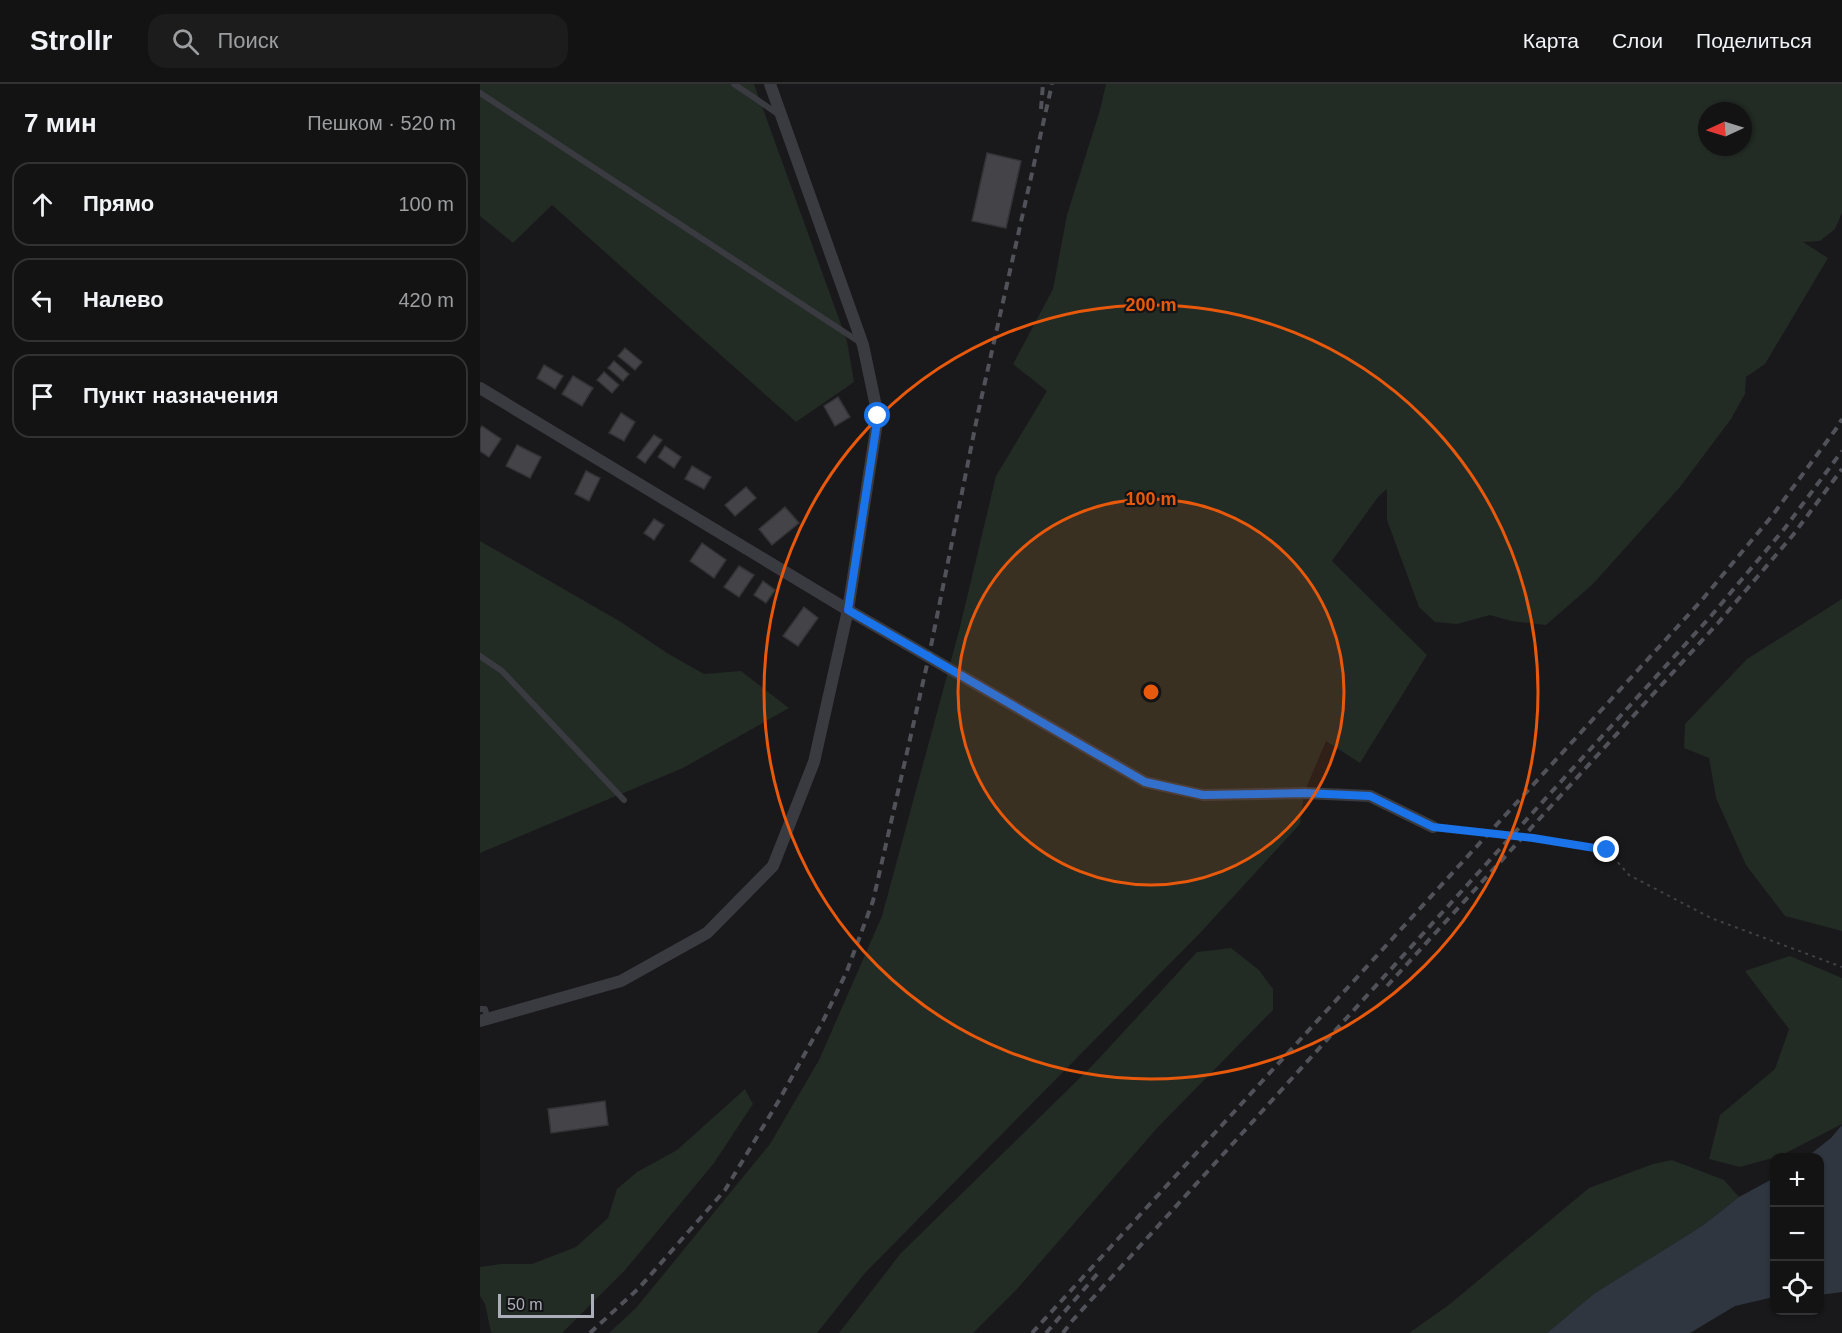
<!DOCTYPE html>
<html lang="ru">
<meta charset="utf-8">
<style>
body{margin:0;font-family:Arial,sans-serif;background:#1c1c1d;color:#f1f3f6}
.controls{position:absolute;right:18px;bottom:18px;display:grid;overflow:hidden;border-radius:12px;box-shadow:0 2px 4px #0004}
.controls button{width:54px;height:54px;display:grid;place-items:center;padding:0;border:0;border-bottom:2px solid #323234;background:#131314;color:#f1f3f6;font:30px sans-serif}
.compass{position:absolute;left:1218px;top:18px;width:54px;height:54px;border-radius:50%;background:#131314;box-shadow:0 2px 4px #0004;rotate:266deg}
.scale{position:absolute;left:18px;bottom:15px;width:96px;box-sizing:border-box;padding-left:6px;border:3px solid #acafba;border-top:0;font-size:16px;line-height:21px;white-space:nowrap;color:#acafba;-webkit-text-stroke:4px #141416;paint-order:stroke}
.stop{position:absolute;width:18px;height:18px;margin:-14px;border:4px solid #1a73e8;border-radius:50%;background:#fff}
.stop.end{background:#1a73e8;border-color:#fff;box-shadow:0 2px 6px #0008}
.list{margin:0;padding:0;list-style:none}
h2{display:flex;justify-content:space-between;align-items:center;height:78px;margin:0;padding:0 24px;font-size:26px}
h2 small{font-size:20px;font-weight:400;color:#9d9ea0}
.list li{display:grid;grid-template-columns:39px 1fr auto;gap:18px;align-items:center;box-sizing:border-box;height:84px;margin:0 12px 12px;padding:0 12px;border:2px solid #323234;border-radius:18px}
.list b{display:block;font-size:22px;white-space:nowrap}
.list em{font-size:20px;font-style:normal;color:#9d9ea0}
.icon{flex:none;width:33px;height:33px;fill:none;stroke:currentColor;stroke-width:2;stroke-linecap:round;stroke-linejoin:round}
.map{position:relative;flex:none;width:1362px;height:1249px;overflow:hidden}
header{display:flex;align-items:center;gap:36px;box-sizing:border-box;height:84px;padding:0 30px;background:#131314;border-bottom:2px solid #323234}
header strong{font-size:28px}
nav{display:flex;gap:33px;margin-inline-start:auto;font-size:21px}
.search{width:420px;height:54px;background:#1c1c1d;display:flex;align-items:center;gap:15px;box-sizing:border-box;padding:0 21px;border-radius:18px;color:#9d9ea0;font-size:22px}
main{display:flex}
aside{flex:1;background:#131314}
.map>svg:first-child{display:block}
</style>
<header>
<strong>Strollr</strong>
<div class="search"><svg class="icon" aria-label="search" viewBox="0 0 24 24"><circle cx="10" cy="10" r="6"/><path d="M15 15l6 6"/></svg>Поиск</div>
<nav><a>Карта</a><a>Слои</a><a>Поделиться</a></nav>
</header>
<main>
<aside>
<h2>7 мин<small>Пешком · 520 m</small></h2>
<ul class="list">
<li><svg class="icon" aria-label="ahead" viewBox="0 0 24 24"><path d="M12 20V5M6 11l6-6 6 6"/></svg><div><b>Прямо</b></div><em>100 m</em></li>
<li><svg class="icon" aria-label="left" viewBox="0 0 24 24"><path d="M17 20v-9H6M10 6l-5 5 5 5"/></svg><div><b>Налево</b></div><em>420 m</em></li>
<li><svg class="icon" aria-label="arrive" viewBox="0 0 24 24"><path d="M6 21V4h12l-3 4 3 4H6"/></svg><div><b>Пункт назначения</b></div></li>
</ul>
</aside>
<div class="map">
<svg width="1362" height="1249" viewBox="0 0 1362 1249">
<rect width="100%" height="100%" fill="#19191b"/>
<g fill="#232b25" fill-rule="evenodd">
<path d="M 0,0 L 274,0 L 367,257 L 374,298 L 316,338 L 72,121 L 33,159 L 0,132 Z"/>
<path d="M 626,0 L 1362,0 L 1362,129 L 1355,145 L 1340,157 L 1323,158 L 1348,174 L 1285,280 L 1266,293 L 1265,310 L 1251,335 L 1200,403 L 1112,501 L 1066,541 L 1031,537 L 1010,531 L 977,540 L 955,538 L 939,523 L 907,436 L 907,405 L 898,413 L 852,477 L 947,571 L 880,679 L 846,657 L 824,709 L 820,740 L 721,848 L 385,1189 L 337,1249 L 129,1249 L 156,1224 L 290,1060 L 339,976 L 402,832 L 479,547 L 516,392 L 567,307 L 533,280 L 573,205 L 587,131 L 620,26 ZM 1227,27 L 1263,27 L 1263,63 L 1227,63 Z"/>
<path d="M 0,457 L 141,538 L 187,569 L 224,590 L 261,587 L 309,624 L 203,684 L 0,769 Z"/>
<path d="M 1362,515 L 1362,847 L 1305,832 L 1266,781 L 1236,714 L 1229,674 L 1204,664 L 1205,640 L 1267,575 Z"/>
<path d="M 751,864 L 779,886 L 793,905 L 793,926 L 678,1043 L 537,1205 L 493,1249 L 359,1249 L 421,1169 L 612,982 L 717,868 Z"/>
<path d="M 1310,872 L 1362,894 L 1362,1040 L 1300,1072 L 1260,1083 L 1229,1075 L 1240,1031 L 1295,985 L 1309,945 L 1265,887 Z"/>
<path d="M 265,1005 L 273,1020 L 234,1079 L 146,1185 L 82,1249 L 13,1249 L 11,1248 L 5,1220 L 0,1212 L 0,1183 L 21,1180 L 52,1180 L 96,1163 L 128,1134 L 137,1105 L 157,1088 L 197,1066 Z"/>
<path d="M 1192,1076 L 1244,1096 L 1259,1113 L 1222,1142 L 1115,1209 L 1067,1249 L 929,1249 L 970,1220 L 1109,1104 L 1173,1080 Z"/>
</g>
<g fill="#30363f">
<path d="M 1362,1041 L 1362,1208 L 1340,1211 L 1340,1074 L 1327,1073 L 1351,1054 Z"/>
<path d="M 1294,1094 L 1294,1213 L 1255,1222 L 1210,1249 L 1067,1249 L 1115,1209 L 1222,1142 L 1259,1113 Z"/>
</g>
<g fill="#444448" stroke="#343337" stroke-width="1.5">
<path d="M 507,69 L 541,77 L 526,144 L 492,137 Z"/>
<path d="M 145,264 L 162,278 L 155,286 L 138,272 Z"/>
<path d="M 134,277 L 149,290 L 143,297 L 128,284 Z"/>
<path d="M 64,281 L 83,292 L 75,305 L 57,294 Z"/>
<path d="M 124,288 L 139,301 L 132,309 L 117,296 Z"/>
<path d="M 93,292 L 113,304 L 102,322 L 82,310 Z"/>
<path d="M 358,313 L 370,333 L 355,342 L 344,322 Z"/>
<path d="M 141,329 L 155,338 L 144,357 L 129,349 Z"/>
<path d="M 2,342 L 21,355 L 9,373 L 0,367 L 0,345 Z"/>
<path d="M 174,351 L 182,356 L 165,379 L 157,373 Z"/>
<path d="M 37,361 L 61,373 L 50,394 L 26,382 Z"/>
<path d="M 185,362 L 201,373 L 194,384 L 178,373 Z"/>
<path d="M 212,382 L 231,393 L 224,405 L 205,395 Z"/>
<path d="M 106,387 L 120,394 L 109,417 L 95,410 Z"/>
<path d="M 266,403 L 276,414 L 255,432 L 245,421 Z"/>
<path d="M 305,423 L 319,439 L 292,461 L 279,445 Z"/>
<path d="M 174,435 L 184,441 L 174,456 L 164,449 Z"/>
<path d="M 222,459 L 246,476 L 234,494 L 210,477 Z"/>
<path d="M 259,482 L 274,491 L 259,513 L 244,503 Z"/>
<path d="M 283,497 L 295,506 L 286,519 L 274,511 Z"/>
<path d="M 324,523 L 338,534 L 318,562 L 303,552 Z"/>
<path d="M 125,1017 L 128,1041 L 71,1049 L 68,1025 Z"/>
</g>
<g fill="none" stroke-linecap="round" stroke-linejoin="round">
<path stroke="#404147" stroke-width="2" stroke-dasharray="3 4.5" stroke-linecap="butt" d="M 965,744 L 1053,754 L 1127,766 L 1149,791 L 1231,834 L 1362,883"/>
<g stroke="#3a3b40" stroke-width="6">
<path d="M 254,0 L 298,30"/>
<path d="M 0,9 L 381,259"/>
<path d="M 0,572 L 22,587 L 144,716"/>
<path d="M 0,925 L 5,925 L 8,936"/>
</g>
<g stroke="#3a3b40" stroke-width="12">
<path d="M 0,304 L 368,526 L 665,698 L 723,711 L 824,709 L 890,712 L 953,743"/>
<path d="M 0,937 L 141,897 L 227,849 L 293,782 L 334,678 L 368,526 L 398,332 L 383,261 L 290,0"/>
</g>
<g stroke="#515259" stroke-width="4" stroke-dasharray="8 6" stroke-linecap="butt">
<path d="M 561,25 L 563,0"/>
<path d="M 907,902 L 1238,539 L 1313,451 L 1362,385"/>
<path d="M 110,1249 L 159,1204 L 245,1106 L 298,1018 L 343,937 L 367,887 L 393,817 L 449,572 L 498,329 L 572,0"/>
<path d="M 552,1249 L 1221,517 L 1292,432 L 1356,345 L 1362,335"/>
<path d="M 566,1249 L 619,1188"/>
<path d="M 583,1249 L 592,1237 L 1231,532 L 1305,444 L 1362,367"/>
</g>
</g>
<g fill="none" stroke-linecap="round" stroke-linejoin="round">
<path stroke="#1a73e8" stroke-width="8" d="M 398,332 L 368,526 L 665,698 L 723,711 L 825,709 L 890,712 L 953,743 L 1053,754 L 1127,766"/>
</g>
<circle cx="671" cy="608" r="193" fill="#e8590c" fill-opacity=".12"/>
<g fill="none" stroke="#e8590c" stroke-width="3">
<circle cx="671" cy="608" r="193"/>
<circle cx="671" cy="608" r="387"/>
</g>
<circle cx="671" cy="608" r="9" fill="#e8590c" stroke="#141416" stroke-width="3"/>
<g font-size="18" text-anchor="middle" font-weight="bold" fill="#e8590c" stroke="#141416" stroke-width="4.5" stroke-linejoin="round" paint-order="stroke">
<text x="671" y="227">200 m</text>
<text x="671" y="421">100 m</text>
</g>
</svg>
<div class="controls">
<button>+</button>
<button>−</button>
<button><svg class="icon" aria-label="locate" viewBox="0 0 24 24"><circle cx="12" cy="12" r="6"/><path d="M12 2v4M12 18v4M2 12h4M18 12h4"/></svg></button>
</div>
<svg class="compass" viewBox="-18 -18 36 36"><path d="M0-13l5 13h-10z" fill="#e53935"/><path d="M0 13l5-13h-10z" fill="#9d9ea0"/></svg>
<div class="scale">50 m</div>
<div class="stop" style="left:398px;top:332px"></div>
<div class="stop end" style="left:1127px;top:766px"></div>
</div>
</main>
